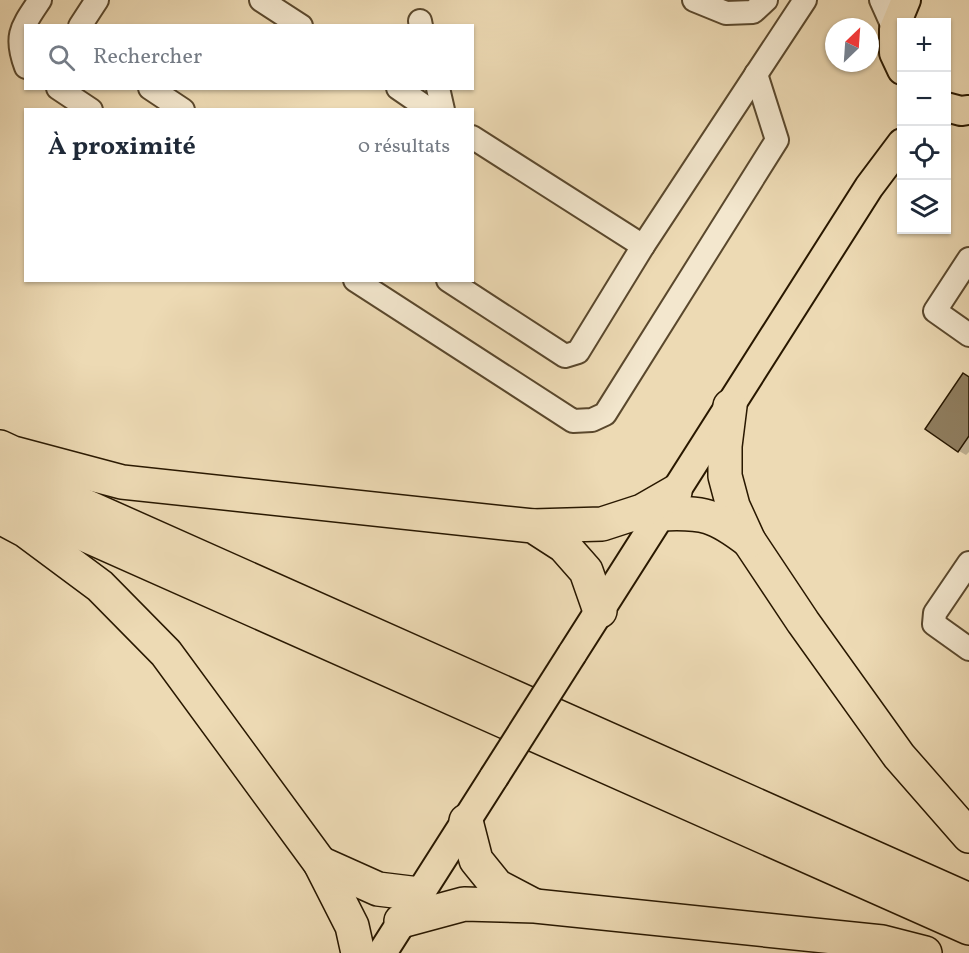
<!DOCTYPE html>
<html lang="fr">
<meta charset="utf-8">
<style>
body{margin:0;font-family:Vollkorn,serif;background:#f6f6f7;color:#1f2937}
.controls{position:absolute;right:18px;top:18px;display:grid;overflow:hidden;border-radius:0px;box-shadow:0 2px 4px #0004}
.controls button{width:54px;height:54px;display:grid;place-items:center;padding:0;border:0;border-bottom:2px solid #e0e1e3;background:#fff;color:#1f2937;font:30px sans-serif}
.compass{position:absolute;left:825px;top:18px;width:54px;height:54px;border-radius:50%;background:#fff;box-shadow:0 2px 4px #0004;rotate:25deg}
.list{margin:0;padding:0;list-style:none}
h2{display:flex;justify-content:space-between;align-items:center;height:78px;margin:0;padding:0 24px;font-size:26px}
h2 small{font-size:20px;font-weight:400;color:#747a83}
.icon{flex:none;width:33px;height:33px;fill:none;stroke:currentColor;stroke-width:2;stroke-linecap:round;stroke-linejoin:round}
.map{position:relative;flex:none;width:969px;height:953px;overflow:hidden}
.search{position:absolute;background:#fff;box-shadow:0 2px 4px #0004;left:24px;top:24px;width:450px;height:66px;display:flex;align-items:center;gap:15px;box-sizing:border-box;padding:0 21px;border-radius:0px;color:#747a83;font-size:22px}
.panel{position:absolute;background:#fff;box-shadow:0 2px 4px #0004;left:24px;top:108px;width:450px;height:174px;border-radius:0px}
.map>svg:first-child{display:block}
</style>
<div class="map">
<svg width="969" height="953" viewBox="0 0 969 953">
<rect width="100%" height="100%" fill="#eddab4"/>
<filter id="stains"><feTurbulence type="fractalNoise" baseFrequency=".00333" numOctaves="4"/><feColorMatrix values="0 0 0 0 .2 0 0 0 0 .09 0 0 0 0 .02 0 0 0 .5 -.17"/></filter>
<radialGradient id="worn" r=".72"><stop offset=".6" stop-color="#630" stop-opacity="0"/><stop offset="1" stop-color="#630" stop-opacity=".3"/></radialGradient>
<path fill="#0003" d="M 969,378 L 969,452 L 966,455 L 959,451 Z"/>
<path fill="#8f7d5e" stroke="#291800" stroke-width="1.5" d="M 963,373 L 969,377 L 969,436 L 958,452 L 925,429 Z"/>
<g fill="none" stroke-linecap="round" stroke-linejoin="round">
<g stroke="#5a482d" stroke-width="26">
<g id="minor">
<path d="M 261,0 L 301,26"/>
<path d="M 694,0 L 726,13 L 753,12 L 766,0"/>
<path d="M 881,0 L 894,29"/>
<path d="M 420,21 L 421,26"/>
<path d="M 80,26 L 97,0"/>
<path d="M 26,67 C 14,35 22,27 40,0"/>
<path d="M 58,88 L 91,110"/>
<path d="M 150,88 L 183,110"/>
<path d="M 398,88 L 430,110"/>
<path d="M 438,88 L 443,110"/>
<path d="M 472,137 L 643,246 L 805,0"/>
<path d="M 969,259 L 935,311 L 969,335"/>
<path d="M 355,280 L 573,421 L 592,420 L 605,414 L 777,140 L 756,74"/>
<path d="M 448,280 L 565,356 L 578,352 L 643,246"/>
<path d="M 969,563 L 935,613 L 934,624 L 969,649"/>
</g>
</g>
<g stroke="#291800" stroke-width="32">
<g id="major">
<path d="M 902,70 L 894,53 L 894,29 L 906,0"/>
<path d="M 946,107 L 961,111 L 969,110"/>
<path d="M 572,654 L 869,187 L 902,143"/>
<path d="M 382,953 L 494,777"/>
</g>
</g>
<g stroke="#291800" stroke-width="36">
<g id="highway">
<path d="M 730,406 L 725,446 L 725,476 L 733,506 L 749,541 L 803,622 L 899,756 L 969,836"/>
<path d="M 0,447 L 13,453 L 122,482 L 533,526 L 564,546 L 586,571 L 600,611"/>
<path d="M 0,468 L 969,900"/>
<path d="M 0,497 L 969,928"/>
<path d="M 661,514 C 704,512 715,515 749,541"/>
<path d="M 0,517 L 26,531 L 100,586 L 166,653 L 320,863 L 352,926 L 358,953"/>
<path d="M 533,526 L 602,524 L 642,511 L 675,492"/>
<path d="M 466,821 L 476,860 L 497,886 L 533,905"/>
<path d="M 320,863 L 378,889 L 419,894"/>
<path d="M 401,921 L 464,904 L 535,906 L 882,942 L 925,953"/>
</g>
</g>
<use href="#minor" stroke="#f3e7ce" stroke-width="22"/>
<use href="#major" stroke="#eddab4" stroke-width="28"/>
<use href="#highway" stroke="#eddab4" stroke-width="33"/>
<g stroke="#291800" stroke-width="32" stroke-linecap="butt">
<path id="major-bridge" d="M 494,777 L 572,654"/>
</g>
<use href="#major-bridge" stroke="#eddab4" stroke-width="28"/>
</g>
<rect width="100%" height="100%" filter="url(#stains)"/>
<rect width="100%" height="100%" fill="url(#worn)"/>
</svg>
<div class="controls">
<button>+</button>
<button>−</button>
<button><svg class="icon" aria-label="locate" viewBox="0 0 24 24"><circle cx="12" cy="12" r="6"/><path d="M12 2v4M12 18v4M2 12h4M18 12h4"/></svg></button>
<button><svg class="icon" aria-label="layers" viewBox="0 0 24 24"><path d="M12 4l9 5-9 5-9-5zM3 14l9 5 9-5"/></svg></button>
</div>
<svg class="compass" viewBox="-18 -18 36 36"><path d="M0-13l5 13h-10z" fill="#e53935"/><path d="M0 13l5-13h-10z" fill="#747a83"/></svg>
<div class="search"><svg class="icon" aria-label="search" viewBox="0 0 24 24"><circle cx="10" cy="10" r="6"/><path d="M15 15l6 6"/></svg>Rechercher</div>
<section class="panel">
<h2>À proximité<small>0 résultats</small></h2>
<ul class="list">
</ul>
</section>
</div>
